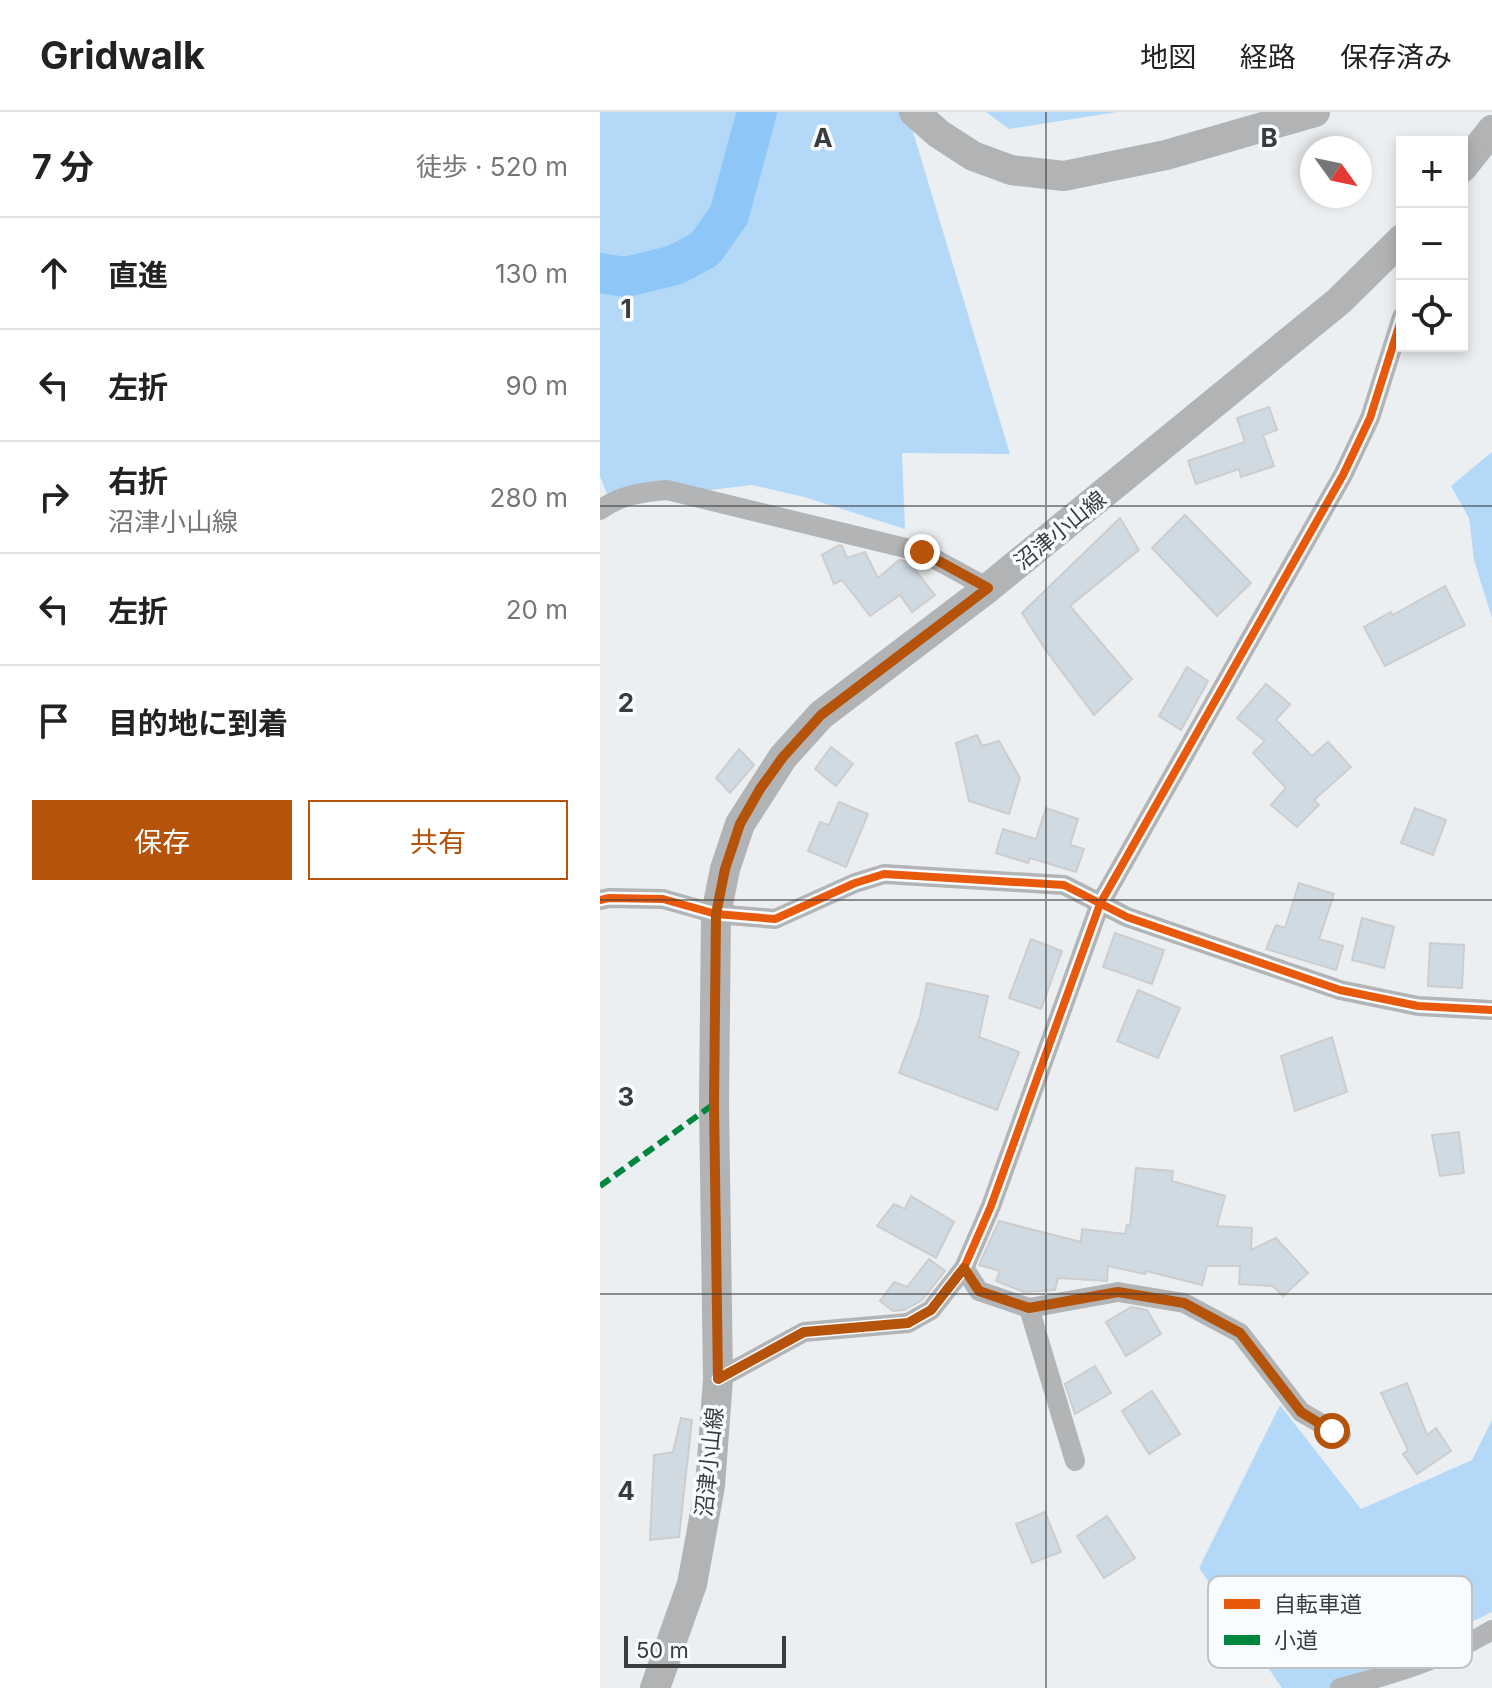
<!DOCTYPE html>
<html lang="ja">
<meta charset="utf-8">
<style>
body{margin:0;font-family:Inter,"Noto Sans JP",sans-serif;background:#f2f2f2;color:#222}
.controls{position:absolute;right:24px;top:24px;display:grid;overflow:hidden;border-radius:0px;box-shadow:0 4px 12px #0003}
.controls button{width:72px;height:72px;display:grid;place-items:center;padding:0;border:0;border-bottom:2px solid #e0e0e0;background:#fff;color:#222;font:40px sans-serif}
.compass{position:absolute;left:700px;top:24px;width:72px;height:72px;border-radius:50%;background:#fff;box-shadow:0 4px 12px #0003;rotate:123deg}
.scale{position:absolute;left:24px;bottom:20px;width:162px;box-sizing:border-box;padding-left:8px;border:4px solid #3a3c3d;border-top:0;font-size:22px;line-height:28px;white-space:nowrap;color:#3a3c3d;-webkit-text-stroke:6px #f9fcff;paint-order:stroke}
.stop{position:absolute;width:24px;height:24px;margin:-18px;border:6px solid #b45309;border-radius:50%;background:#fff}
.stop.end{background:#b45309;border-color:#fff;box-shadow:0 2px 8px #0008}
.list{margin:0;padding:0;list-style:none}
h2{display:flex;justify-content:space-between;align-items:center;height:104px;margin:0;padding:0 32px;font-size:34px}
h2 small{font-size:26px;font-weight:400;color:#767676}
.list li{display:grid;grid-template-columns:52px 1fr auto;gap:24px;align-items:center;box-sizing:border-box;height:112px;padding:0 32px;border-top:2px solid #e0e0e0}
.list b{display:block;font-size:30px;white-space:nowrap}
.list p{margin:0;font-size:26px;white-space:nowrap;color:#767676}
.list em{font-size:26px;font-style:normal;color:#767676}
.actions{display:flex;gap:16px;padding:24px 32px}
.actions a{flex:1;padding:18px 0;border:2px solid #b45309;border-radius:0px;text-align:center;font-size:28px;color:#b45309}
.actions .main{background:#b45309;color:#fff}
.icon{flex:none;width:44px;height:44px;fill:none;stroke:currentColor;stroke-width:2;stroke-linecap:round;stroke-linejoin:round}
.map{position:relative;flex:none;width:892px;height:1576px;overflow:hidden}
header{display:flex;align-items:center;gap:48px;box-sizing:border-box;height:112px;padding:0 40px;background:#fff;border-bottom:2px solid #e0e0e0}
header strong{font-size:38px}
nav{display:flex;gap:44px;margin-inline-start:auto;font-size:28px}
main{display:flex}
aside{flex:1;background:#fff}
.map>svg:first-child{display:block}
</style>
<header>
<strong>Gridwalk</strong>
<nav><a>地図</a><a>経路</a><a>保存済み</a></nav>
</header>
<main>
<aside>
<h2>7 分<small>徒歩 · 520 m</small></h2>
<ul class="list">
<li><svg class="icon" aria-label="ahead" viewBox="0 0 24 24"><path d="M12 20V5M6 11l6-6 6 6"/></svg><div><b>直進</b></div><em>130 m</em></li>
<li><svg class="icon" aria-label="left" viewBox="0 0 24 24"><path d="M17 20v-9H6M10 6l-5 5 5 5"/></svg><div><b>左折</b></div><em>90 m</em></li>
<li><svg class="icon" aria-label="right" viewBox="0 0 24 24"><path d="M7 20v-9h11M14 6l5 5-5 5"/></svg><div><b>右折</b><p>沼津小山線</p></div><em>280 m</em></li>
<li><svg class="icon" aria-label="left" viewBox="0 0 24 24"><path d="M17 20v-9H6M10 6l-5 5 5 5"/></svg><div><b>左折</b></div><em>20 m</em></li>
<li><svg class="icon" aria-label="arrive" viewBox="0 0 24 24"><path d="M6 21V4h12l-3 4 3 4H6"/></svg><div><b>目的地に到着</b></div></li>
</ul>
<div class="actions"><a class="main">保存</a><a>共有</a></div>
</aside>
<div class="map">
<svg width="892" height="1576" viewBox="0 0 892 1576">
<rect width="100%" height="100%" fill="#eceff1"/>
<g fill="#b4d8f8">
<path d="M 0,0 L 307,0 L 410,342 L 302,341 L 305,417 L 204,385 L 152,373 L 10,390 L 0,364 Z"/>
<path d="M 386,0 L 517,0 L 409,17 Z"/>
<path d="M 892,340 L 892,506 L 874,448 L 869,406 L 851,374 Z"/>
<path d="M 680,1293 L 761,1397 L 872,1348 L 892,1308 L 892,1500 L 737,1576 L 682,1576 L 599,1456 Z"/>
</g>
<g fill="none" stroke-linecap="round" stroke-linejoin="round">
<path stroke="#8ec7f7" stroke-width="40" d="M 0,161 L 26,165 L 75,153 L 105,137 L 129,103 L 157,0"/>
</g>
<g fill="#d0dae2" stroke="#cccdcf" stroke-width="2">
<path d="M 669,295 L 677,318 L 663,323 L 674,354 L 641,365 L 639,357 L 596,372 L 588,349 L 645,330 L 637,306 Z"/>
<path d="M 585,403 L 651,471 L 617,504 L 552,436 Z"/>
<path d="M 520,406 L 539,438 L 470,494 L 532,567 L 494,603 L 445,537 L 422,501 Z"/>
<path d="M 239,433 L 242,434 L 247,446 L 265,440 L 278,466 L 299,448 L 309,450 L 335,483 L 312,500 L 300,483 L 270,504 L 242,468 L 234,472 L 222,443 Z"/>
<path d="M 845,474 L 865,513 L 785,554 L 764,515 L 791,500 L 793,503 Z"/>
<path d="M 587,555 L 608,569 L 581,618 L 559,604 Z"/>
<path d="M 666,572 L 690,592 L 676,608 L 712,644 L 728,630 L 751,655 L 714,688 L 719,693 L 697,715 L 671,693 L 686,676 L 653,641 L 665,629 L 637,606 Z"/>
<path d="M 377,623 L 382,634 L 399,629 L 420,666 L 409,702 L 369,689 L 356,631 Z"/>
<path d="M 231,635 L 253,652 L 236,674 L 215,657 Z"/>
<path d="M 139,637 L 154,653 L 130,681 L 116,666 Z"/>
<path d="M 239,690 L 268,702 L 246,755 L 208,739 L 220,710 L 229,713 Z"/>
<path d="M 446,696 L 478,707 L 470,733 L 484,737 L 476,760 L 430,746 L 428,751 L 396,741 L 403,717 L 436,727 Z"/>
<path d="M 815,696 L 846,708 L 833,743 L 801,731 Z"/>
<path d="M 699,771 L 734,782 L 719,827 L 743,834 L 736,858 L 666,837 L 676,813 L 685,816 Z"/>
<path d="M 762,806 L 794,815 L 784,856 L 752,848 Z"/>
<path d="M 515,821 L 564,838 L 552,872 L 503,855 Z"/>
<path d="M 431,827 L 462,839 L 441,897 L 409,886 Z"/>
<path d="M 830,831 L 864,833 L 862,876 L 828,874 Z"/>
<path d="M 327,871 L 388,884 L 379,925 L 419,940 L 397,998 L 299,961 L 320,905 Z"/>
<path d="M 538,878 L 580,896 L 558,946 L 517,929 Z"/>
<path d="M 732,925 L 747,980 L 695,999 L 681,944 Z"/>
<path d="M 859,1020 L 864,1061 L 840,1064 L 832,1023 Z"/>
<path d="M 536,1056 L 573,1059 L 572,1069 L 625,1084 L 617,1114 L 652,1116 L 651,1138 L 676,1126 L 708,1161 L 683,1184 L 673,1174 L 639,1172 L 640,1154 L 607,1154 L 602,1173 L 546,1159 L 545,1162 L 508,1154 L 507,1169 L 458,1166 L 455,1178 L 424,1180 L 396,1169 L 400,1159 L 379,1153 L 399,1109 L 481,1130 L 482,1117 L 525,1122 L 527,1113 L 530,1114 Z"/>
<path d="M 311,1084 L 354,1110 L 336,1146 L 277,1114 L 294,1092 L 305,1097 Z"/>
<path d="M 329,1147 L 345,1159 L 322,1188 L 304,1198 L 293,1199 L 280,1189 L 294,1170 L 307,1175 Z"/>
<path d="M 531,1195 L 547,1198 L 561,1222 L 526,1244 L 506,1210 Z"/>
<path d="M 495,1254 L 511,1281 L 475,1302 L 465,1272 Z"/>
<path d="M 807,1271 L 827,1323 L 836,1316 L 851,1339 L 817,1362 L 803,1342 L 808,1338 L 781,1281 Z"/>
<path d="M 552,1279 L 580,1322 L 549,1342 L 522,1299 Z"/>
<path d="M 81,1306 L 92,1308 L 79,1425 L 50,1428 L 54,1343 L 73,1340 Z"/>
<path d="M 445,1400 L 461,1440 L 432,1451 L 416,1412 Z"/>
<path d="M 507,1404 L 535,1446 L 504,1466 L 477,1424 Z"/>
</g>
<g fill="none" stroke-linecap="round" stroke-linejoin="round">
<g stroke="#b2b4b5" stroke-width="20">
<path d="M 0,398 C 20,383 43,380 67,378 L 322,440 L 388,476"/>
<path d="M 0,788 L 9,786 L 63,787 L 116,802 L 175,807 L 255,771 L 284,762 L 464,773 L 527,805 L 740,878 L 818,894 L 892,898"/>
<path d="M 364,1156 L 379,1179 L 429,1196 L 475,1349"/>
<path d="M 429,1196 L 518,1180 L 584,1191 L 640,1221 L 701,1300 L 741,1323"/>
<path d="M 118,1267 L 204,1220 L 308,1211 L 331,1198 L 364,1156 L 391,1094 L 500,792 L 743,363 L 770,306 L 802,205"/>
<path d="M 740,1576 C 794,1562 844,1547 892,1518"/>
</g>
<g stroke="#b1b3b4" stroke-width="30">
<path d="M 314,0 L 339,22 L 373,44 L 411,58 L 464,64 L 566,43 L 715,0"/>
<path d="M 862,56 L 892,18"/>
<path d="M 55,1576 L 92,1472 L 110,1374 L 118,1267 L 114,992 L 116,802 L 125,757 L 140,712 L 183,645 L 221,603 L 388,476 L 739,189 L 802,127"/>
</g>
<path stroke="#00873e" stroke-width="6" stroke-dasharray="12 6" stroke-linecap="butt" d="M 0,1074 L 114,992"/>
<g stroke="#f9fcff" stroke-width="13">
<g id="cycleway">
<path d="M 0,788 L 9,786 L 63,787 L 116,802 L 175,807 L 255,771 L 284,762 L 464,773 L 527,805 L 740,878 L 818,894 L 892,898"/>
<path d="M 118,1267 L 204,1220 L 308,1211 L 331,1198 L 364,1156 L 391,1094 L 500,792 L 743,363 L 770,306 L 802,205"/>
</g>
</g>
<use href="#cycleway" stroke="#e8590c" stroke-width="8"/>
</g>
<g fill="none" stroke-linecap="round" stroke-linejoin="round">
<path stroke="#b45309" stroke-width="10" d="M 322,440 L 388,476 L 221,603 L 183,645 L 160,677 L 140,712 L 125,757 L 116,802 L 114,992 L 118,1267 L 204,1220 L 308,1211 L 331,1198 L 364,1156 L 379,1179 L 429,1196 L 518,1180 L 584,1191 L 640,1221 L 701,1300 L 732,1319"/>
</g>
<path fill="none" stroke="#3a3c3d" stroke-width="2" stroke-opacity="0.55" d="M 446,0 L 446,1576M 0,394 L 892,394M 0,788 L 892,788M 0,1182 L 892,1182"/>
<g text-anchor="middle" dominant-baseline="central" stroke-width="7" stroke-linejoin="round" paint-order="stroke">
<g font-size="22" fill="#3a3c3d" stroke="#f9fcff">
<text transform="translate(460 418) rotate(-39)">沼津小山線</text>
<text transform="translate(109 1350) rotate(-84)">沼津小山線</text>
</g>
</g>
<rect x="608" y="1464" width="264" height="92" rx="12" fill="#f9fcff" stroke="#c0c2c5" stroke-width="2"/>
<rect x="624" y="1487" width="36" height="10" fill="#e8590c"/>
<rect x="624" y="1523" width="36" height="10" fill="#00873e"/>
<g font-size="22" fill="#3a3c3d">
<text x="674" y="1500">自転車道</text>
<text x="674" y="1536">小道</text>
</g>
<g font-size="26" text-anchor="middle" font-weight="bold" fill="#3a3c3d" stroke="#f9fcff" stroke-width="7" stroke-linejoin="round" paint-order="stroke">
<text x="223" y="35">A</text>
<text x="669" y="35">B</text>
<text x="26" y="206">1</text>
<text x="26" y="600">2</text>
<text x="26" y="994">3</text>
<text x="26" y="1388">4</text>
</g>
</svg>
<div class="controls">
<button>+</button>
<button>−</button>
<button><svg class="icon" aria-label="locate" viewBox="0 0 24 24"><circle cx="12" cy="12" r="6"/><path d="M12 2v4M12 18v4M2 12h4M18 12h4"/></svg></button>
</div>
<svg class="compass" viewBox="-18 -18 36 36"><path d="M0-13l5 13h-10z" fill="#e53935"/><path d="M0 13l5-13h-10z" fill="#767676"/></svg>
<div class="scale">50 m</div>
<div class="stop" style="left:732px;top:1319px"></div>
<div class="stop end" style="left:322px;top:440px"></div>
</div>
</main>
